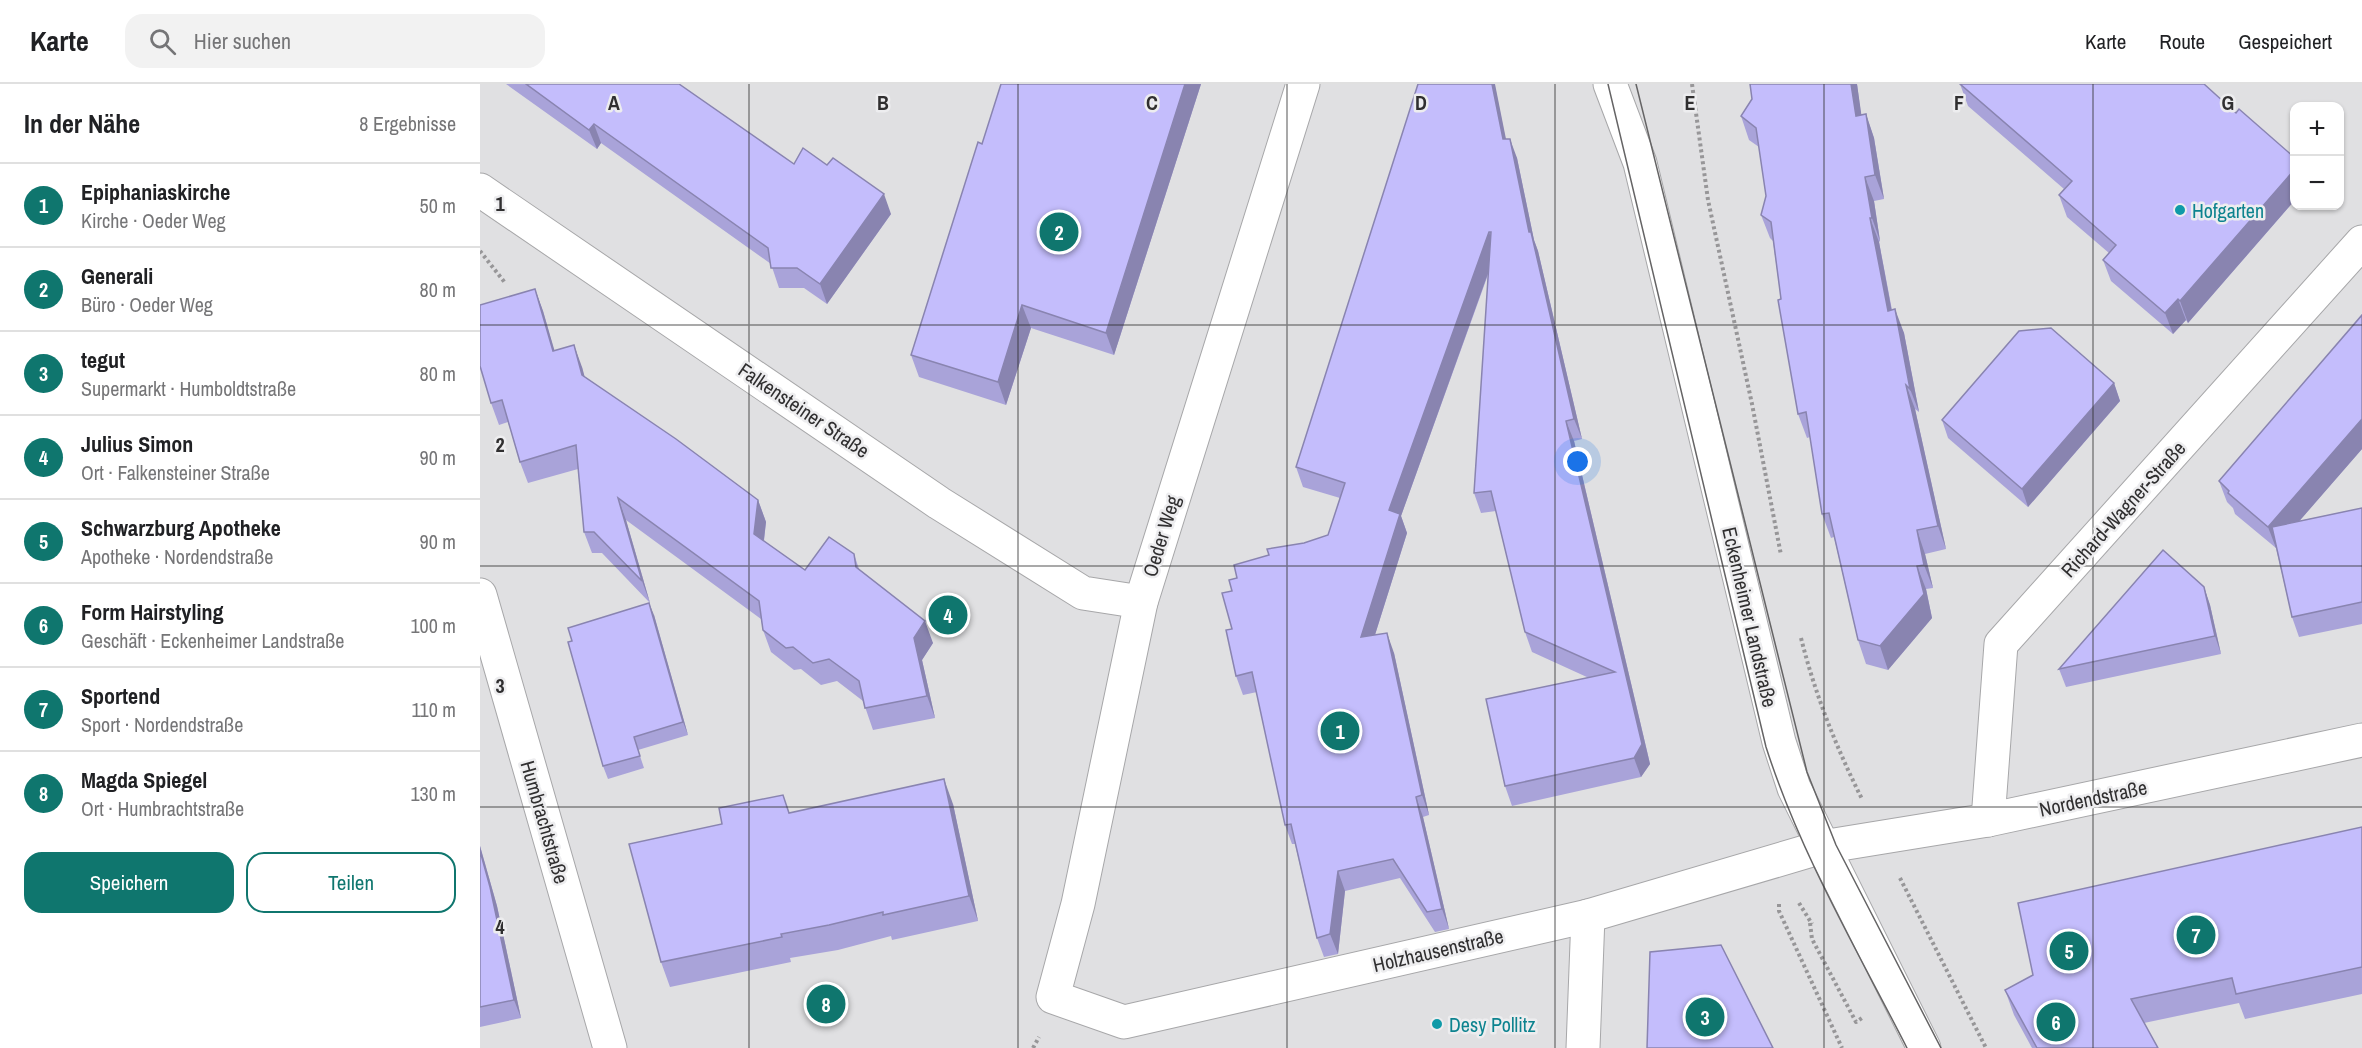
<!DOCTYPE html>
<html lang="de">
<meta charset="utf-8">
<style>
body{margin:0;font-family:"Archivo Narrow",sans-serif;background:#f2f2f2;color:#202124}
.controls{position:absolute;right:18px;top:18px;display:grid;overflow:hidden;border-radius:12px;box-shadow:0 2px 4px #0004}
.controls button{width:54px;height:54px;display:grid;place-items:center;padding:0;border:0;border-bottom:2px solid #e0e0e0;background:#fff;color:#202124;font:30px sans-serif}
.you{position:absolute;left:1098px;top:378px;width:21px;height:21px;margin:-15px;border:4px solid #fff;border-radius:50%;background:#1a73e8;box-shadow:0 0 0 9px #1a73e833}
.badge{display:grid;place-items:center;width:39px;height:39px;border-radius:50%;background:#0f766e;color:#fff;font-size:20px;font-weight:700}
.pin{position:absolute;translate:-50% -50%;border:3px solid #fff;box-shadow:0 2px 6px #0006}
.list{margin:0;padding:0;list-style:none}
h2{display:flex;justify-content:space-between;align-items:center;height:78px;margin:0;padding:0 24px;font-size:26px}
h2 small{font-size:20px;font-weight:400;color:#757577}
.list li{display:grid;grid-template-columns:39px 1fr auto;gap:18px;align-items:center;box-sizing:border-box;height:84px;padding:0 24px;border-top:2px solid #e0e0e0}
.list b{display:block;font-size:22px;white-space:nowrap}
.list p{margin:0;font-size:20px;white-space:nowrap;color:#757577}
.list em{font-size:20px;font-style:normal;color:#757577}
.actions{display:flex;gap:12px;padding:18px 24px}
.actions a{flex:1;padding:14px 0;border:2px solid #0f766e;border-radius:18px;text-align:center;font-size:21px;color:#0f766e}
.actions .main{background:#0f766e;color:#fff}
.icon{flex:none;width:33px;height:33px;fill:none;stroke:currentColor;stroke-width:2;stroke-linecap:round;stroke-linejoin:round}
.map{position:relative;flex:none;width:1882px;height:964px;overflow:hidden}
header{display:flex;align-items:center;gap:36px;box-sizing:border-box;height:84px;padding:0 30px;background:#fff;border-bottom:2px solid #e0e0e0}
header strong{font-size:28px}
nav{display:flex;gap:33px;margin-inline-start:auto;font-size:21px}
.search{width:420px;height:54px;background:#f2f2f2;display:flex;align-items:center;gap:15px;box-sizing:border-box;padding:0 21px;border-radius:18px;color:#757577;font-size:22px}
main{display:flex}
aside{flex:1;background:#fff}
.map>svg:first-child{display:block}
</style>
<header>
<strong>Karte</strong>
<div class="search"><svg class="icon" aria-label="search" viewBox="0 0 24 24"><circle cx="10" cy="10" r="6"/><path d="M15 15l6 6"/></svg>Hier suchen</div>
<nav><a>Karte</a><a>Route</a><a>Gespeichert</a></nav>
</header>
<main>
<aside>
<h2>In der Nähe<small>8 Ergebnisse</small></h2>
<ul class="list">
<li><span class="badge">1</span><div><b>Epiphaniaskirche</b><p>Kirche · Oeder Weg</p></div><em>50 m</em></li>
<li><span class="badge">2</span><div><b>Generali</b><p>Büro · Oeder Weg</p></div><em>80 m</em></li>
<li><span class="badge">3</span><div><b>tegut</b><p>Supermarkt · Humboldtstraße</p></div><em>80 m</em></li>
<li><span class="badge">4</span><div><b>Julius Simon</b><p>Ort · Falkensteiner Straße</p></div><em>90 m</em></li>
<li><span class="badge">5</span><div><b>Schwarzburg Apotheke</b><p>Apotheke · Nordendstraße</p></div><em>90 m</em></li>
<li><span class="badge">6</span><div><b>Form Hairstyling</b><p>Geschäft · Eckenheimer Landstraße</p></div><em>100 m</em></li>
<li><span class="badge">7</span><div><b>Sportend</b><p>Sport · Nordendstraße</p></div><em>110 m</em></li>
<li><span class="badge">8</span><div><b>Magda Spiegel</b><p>Ort · Humbrachtstraße</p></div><em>130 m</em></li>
</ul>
<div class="actions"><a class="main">Speichern</a><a>Teilen</a></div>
</aside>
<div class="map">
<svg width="1882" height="964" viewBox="0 0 1882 964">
<rect width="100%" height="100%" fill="#e0e0e2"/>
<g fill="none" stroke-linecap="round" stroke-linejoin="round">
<g stroke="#a7a7a9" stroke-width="35">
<g id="minor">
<path d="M 823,0 L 661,518 L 598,820 L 573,913 L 644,938 L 1108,832 L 1342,763 L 1508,736 L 1882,656"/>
<path d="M 0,106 L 459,419 L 603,509 L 661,518"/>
<path d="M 0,511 L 130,964"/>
<path d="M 1508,736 L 1521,560 L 1882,158"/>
<path d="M 1103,964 L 1108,832"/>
</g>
</g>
<g stroke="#a7a7a9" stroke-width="35">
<path id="secondary" d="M 1130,0 L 1160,79 L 1299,658 L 1314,704 L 1444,964"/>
</g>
<g stroke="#979698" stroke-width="4" stroke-dasharray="3 3" stroke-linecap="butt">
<path d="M 1212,0 L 1228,116 L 1272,320 L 1301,471"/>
<path d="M 0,167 L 26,200"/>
<path d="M 1321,554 C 1335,610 1356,663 1382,715"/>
<path d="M 1420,794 L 1506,964"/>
<path d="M 1319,819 L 1332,840"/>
<path d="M 1299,820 L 1299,827 L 1362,964"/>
<path d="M 1330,839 L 1332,855 L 1376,938 L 1382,934"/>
<path d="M 553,964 L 559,953"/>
</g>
<use href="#minor" stroke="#fff" stroke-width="33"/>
<use href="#secondary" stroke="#fff" stroke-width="33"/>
<g stroke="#656465" stroke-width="1.5">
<path d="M 1128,0 L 1286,663 C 1320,769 1377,866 1427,964"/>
<path d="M 1156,0 L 1327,688 L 1356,761 L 1461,964"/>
</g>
</g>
<g fill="#a9a3d9">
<path d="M 26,0 L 199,0 L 314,80 L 411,130 L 347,220 L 324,204 L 299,204 L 291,180 L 121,59 L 117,65 Z"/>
<path d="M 721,0 L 634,271 L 551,244 L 526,321 L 439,293 L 431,271 L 502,60 Z"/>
<path d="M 1270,0 L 1377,0 L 1381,31 L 1386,30 L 1394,54 L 1404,115 L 1394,117 L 1400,157 L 1399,158 L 1412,226 L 1424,249 L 1439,328 L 1435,325 L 1466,465 L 1445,470 L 1453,504 L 1446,505 L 1452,534 L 1408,586 L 1386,580 L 1378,556 L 1354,453 L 1351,454 L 1342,430 L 1330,353 L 1327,354 L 1318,330 L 1301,215 L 1293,157 L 1290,154 L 1281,131 L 1286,112 L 1279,63 L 1269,56 L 1261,32 L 1272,15 Z"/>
<path d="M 1480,0 L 1756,29 L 1815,74 L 1815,116 L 1708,239 L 1706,236 L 1693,250 L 1631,197 L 1623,176 L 1629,169 L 1587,133 L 1579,111 L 1584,105 L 1488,22 Z"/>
<path d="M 1026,55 L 1037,74 L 1054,156 L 1058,167 L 1102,355 L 1094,357 L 1170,680 L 1161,693 L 1032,722 L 1025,702 L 1109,594 L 1052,568 L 1045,548 L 1016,427 L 1001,429 L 994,409 L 1009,188 L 921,432 L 927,449 L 895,551 L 914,569 L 949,731 L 943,733 L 969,845 L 955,848 L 920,794 L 865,807 L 858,870 L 844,873 L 837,854 L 815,760 L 812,760 L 805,741 L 777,608 L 763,611 L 756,592 L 752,545 L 752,507 L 757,494 L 789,471 L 848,451 L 860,414 L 823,403 L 816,383 Z"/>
<path d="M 55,205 L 63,227 L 74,266 L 102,283 L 104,292 L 278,416 L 286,438 L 284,457 L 325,486 L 374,470 L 379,485 L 453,559 L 442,576 L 455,634 L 393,646 L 383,617 L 357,597 L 341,601 L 321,585 L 314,586 L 291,568 L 283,546 L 281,535 L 146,436 L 170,519 L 122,469 L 112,469 L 104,448 L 98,385 L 48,399 L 40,378 L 28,338 L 19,341 L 11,319 Z"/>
<path d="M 1882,231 L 1882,365 L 1819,437 L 1882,424 L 1882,540 L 1819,553 L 1812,533 L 1796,464 L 1755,430 L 1753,424 L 1747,418 L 1739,397 Z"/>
<path d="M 1634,299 L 1640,317 L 1548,423 L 1468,354 L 1462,336 Z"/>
<path d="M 1724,503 L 1730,521 L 1741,570 L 1586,603 L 1579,585 Z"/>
<path d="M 174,531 L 208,651 L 158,666 L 164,684 L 128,695 L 123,682 Z"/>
<path d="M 473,720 L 498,837 L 412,856 L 411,852 L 358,866 L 310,874 L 311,878 L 190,903 L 181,878 L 310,729 Z"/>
<path d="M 1882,743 L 1882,910 L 1765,935 L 1759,919 L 1664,939 L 1678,964 L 1552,964 L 1534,931 L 1525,906 Z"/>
<path d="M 0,762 L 17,822 L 41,934 L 0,943 Z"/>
</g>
<g fill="#8984b0">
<path d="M 705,0 L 721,0 L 634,271 L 626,249 Z"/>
<path d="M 1012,0 L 1015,0 L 1030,75 L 1023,55 Z"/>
<path d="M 1371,0 L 1377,0 L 1385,56 L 1376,32 Z"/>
<path d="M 1386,30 L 1394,54 L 1404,115 L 1395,91 Z"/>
<path d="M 114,40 L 121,59 L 117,65 L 109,46 Z"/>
<path d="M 1030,55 L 1037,74 L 1054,156 L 1058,167 L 1102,355 L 1094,335 L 1049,148 Z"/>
<path d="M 1815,85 L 1815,116 L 1708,239 L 1700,217 Z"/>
<path d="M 1385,93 L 1394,117 L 1400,157 L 1392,134 Z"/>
<path d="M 404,110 L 411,130 L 347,220 L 340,200 Z"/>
<path d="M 1390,134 L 1399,158 L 1416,250 L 1408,227 Z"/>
<path d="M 1009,148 L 1016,167 L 921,432 L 927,449 L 888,573 L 881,553 L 909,426 Z"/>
<path d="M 55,205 L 63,227 L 81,289 L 73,267 Z"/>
<path d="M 1698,215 L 1706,236 L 1693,250 L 1685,229 Z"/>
<path d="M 542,221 L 551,244 L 526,321 L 518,298 Z"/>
<path d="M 1415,225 L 1424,249 L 1439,328 L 1430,305 Z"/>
<path d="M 94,261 L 102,283 L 110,312 L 102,291 Z"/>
<path d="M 1634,299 L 1640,317 L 1548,423 L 1542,405 Z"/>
<path d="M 1426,301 L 1435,325 L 1466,465 L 1458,442 Z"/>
<path d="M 1882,335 L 1882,365 L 1796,464 L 1788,443 Z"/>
<path d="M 1086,337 L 1094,357 L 1170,680 L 1161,693 L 1154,674 Z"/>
<path d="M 138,414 L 146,436 L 170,519 L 162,497 Z"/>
<path d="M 278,416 L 286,438 L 282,471 L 274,450 Z"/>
<path d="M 1437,446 L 1445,470 L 1453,504 L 1444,481 Z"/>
<path d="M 1437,482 L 1446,505 L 1452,534 L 1408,586 L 1400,562 Z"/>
<path d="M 1724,503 L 1730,521 L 1741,570 L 1735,552 Z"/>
<path d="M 169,519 L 174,531 L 208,651 L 203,638 Z"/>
<path d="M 445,537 L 453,559 L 442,576 L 455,634 L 447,612 L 434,554 Z"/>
<path d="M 907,549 L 914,569 L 949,731 L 942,711 Z"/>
<path d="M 464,695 L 473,720 L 498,837 L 489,812 Z"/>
<path d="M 936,713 L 943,733 L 969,845 L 962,825 Z"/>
<path d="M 0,762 L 17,822 L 41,934 L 34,916 L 0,767 Z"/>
<path d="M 858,787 L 865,807 L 858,870 L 850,850 Z"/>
</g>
<g fill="#c4bdfc" stroke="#8984b0" stroke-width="1.5">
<path d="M 46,0 L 199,0 L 314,80 L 323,64 L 347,81 L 353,74 L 404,110 L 340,200 L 317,184 L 291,184 L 288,164 L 114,40 L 109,46 Z"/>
<path d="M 521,0 L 705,0 L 626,249 L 542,221 L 518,298 L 431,271 L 498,58 L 502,60 Z"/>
<path d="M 938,0 L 1012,0 L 1023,55 L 1030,55 L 1049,148 L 1051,148 L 1094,335 L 1086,337 L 1162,660 L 1154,674 L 1025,702 L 1006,615 L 1135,588 L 1045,548 L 1011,407 L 994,409 L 1011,148 L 1009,148 L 909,426 L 920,430 L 881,553 L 907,549 L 942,711 L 936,713 L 962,825 L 947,828 L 913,775 L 858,787 L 850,850 L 837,854 L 811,740 L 805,741 L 772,588 L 756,592 L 746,546 L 752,545 L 742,509 L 752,507 L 749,496 L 757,494 L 754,481 L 789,471 L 787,465 L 824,459 L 848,451 L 865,399 L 816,383 Z"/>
<path d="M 1270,0 L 1371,0 L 1376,32 L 1386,30 L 1395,91 L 1385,93 L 1392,134 L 1390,134 L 1408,227 L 1415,225 L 1430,305 L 1426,301 L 1458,442 L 1437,446 L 1444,481 L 1437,482 L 1444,510 L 1400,562 L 1378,556 L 1349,429 L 1342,430 L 1326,328 L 1318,330 L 1298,216 L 1301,215 L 1291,138 L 1281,131 L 1286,112 L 1276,44 L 1261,32 L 1272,15 Z"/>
<path d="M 1480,0 L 1724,0 L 1756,29 L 1759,25 L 1815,74 L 1815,85 L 1700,217 L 1698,215 L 1685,229 L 1623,176 L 1636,161 L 1579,111 L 1592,97 Z"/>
<path d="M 55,205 L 73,267 L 94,261 L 102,291 L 196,355 L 278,416 L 274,450 L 325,486 L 349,453 L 374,470 L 376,483 L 445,537 L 434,554 L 447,612 L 385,624 L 379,597 L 349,575 L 333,579 L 313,563 L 306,564 L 283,546 L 279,517 L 138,414 L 162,497 L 114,448 L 104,448 L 96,361 L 40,378 L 22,316 L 11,319 L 0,282 L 0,221 Z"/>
<path d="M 1882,231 L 1882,335 L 1788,443 L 1748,409 L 1749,407 L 1739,397 Z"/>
<path d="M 1571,244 L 1634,299 L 1542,405 L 1462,336 L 1539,247 Z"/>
<path d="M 1882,424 L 1882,518 L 1812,533 L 1792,443 Z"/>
<path d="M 1683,466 L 1724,503 L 1735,552 L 1579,585 Z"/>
<path d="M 169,519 L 203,638 L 154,653 L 160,672 L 123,682 L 88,558 L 92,557 L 88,544 Z"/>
<path d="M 464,695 L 489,812 L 403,831 L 403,828 L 349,841 L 301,850 L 302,853 L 181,878 L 149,760 L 242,740 L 239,724 L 303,711 L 309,729 Z"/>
<path d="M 1882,743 L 1882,883 L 1756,910 L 1752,894 L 1651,915 L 1678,964 L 1557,964 L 1525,906 L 1553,891 L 1538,819 Z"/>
<path d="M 0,767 L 10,803 L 34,916 L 0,923 Z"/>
<path d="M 1241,861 L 1293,964 L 1167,964 L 1170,868 Z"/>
</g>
<path fill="none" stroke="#302f30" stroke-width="1.5" stroke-opacity="0.55" d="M 269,0 L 269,964M 538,0 L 538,964M 807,0 L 807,964M 1075,0 L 1075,964M 1344,0 L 1344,964M 1613,0 L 1613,964M 0,241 L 1882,241M 0,482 L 1882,482M 0,723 L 1882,723"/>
<g fill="#0f9aa8" stroke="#ededef" stroke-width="2">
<circle cx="1700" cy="126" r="6"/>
<circle cx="957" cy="940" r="6"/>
</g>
<g text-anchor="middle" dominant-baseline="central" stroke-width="5" stroke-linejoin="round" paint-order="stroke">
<g font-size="20" fill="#0d838f" stroke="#ededef" text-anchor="start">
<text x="1712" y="126">Hofgarten</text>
<text x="969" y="940">Desy Pollitz</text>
</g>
<g font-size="20" fill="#302f30" stroke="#ededef">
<text transform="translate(324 326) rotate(34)">Falkensteiner Straße</text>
<text transform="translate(1643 425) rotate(-48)">Richard-Wagner-Straße</text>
<text transform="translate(681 452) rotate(-73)">Oeder Weg</text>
<text transform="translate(1270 533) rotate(77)">Eckenheimer Landstraße</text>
<text transform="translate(1613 714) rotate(-12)">Nordendstraße</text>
<text transform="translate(65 738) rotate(74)">Humbrachtstraße</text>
<text transform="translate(958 866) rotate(-13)">Holzhausenstraße</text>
</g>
</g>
<g font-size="20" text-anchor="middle" font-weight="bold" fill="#302f30" stroke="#ededef" stroke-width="5" stroke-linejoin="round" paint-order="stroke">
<text x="134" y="26">A</text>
<text x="403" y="26">B</text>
<text x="672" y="26">C</text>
<text x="941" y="26">D</text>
<text x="1210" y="26">E</text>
<text x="1479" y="26">F</text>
<text x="1748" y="26">G</text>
<text x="20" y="127">1</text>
<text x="20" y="368">2</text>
<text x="20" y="609">3</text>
<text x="20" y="850">4</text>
</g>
</svg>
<div class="controls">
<button>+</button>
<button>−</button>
</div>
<div class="you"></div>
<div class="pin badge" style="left:860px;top:647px">1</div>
<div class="pin badge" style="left:579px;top:148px">2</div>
<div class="pin badge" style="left:1225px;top:933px">3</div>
<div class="pin badge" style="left:468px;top:531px">4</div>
<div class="pin badge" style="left:1589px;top:867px">5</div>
<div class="pin badge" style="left:1576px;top:938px">6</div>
<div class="pin badge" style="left:1716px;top:851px">7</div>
<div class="pin badge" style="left:346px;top:920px">8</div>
</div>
</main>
